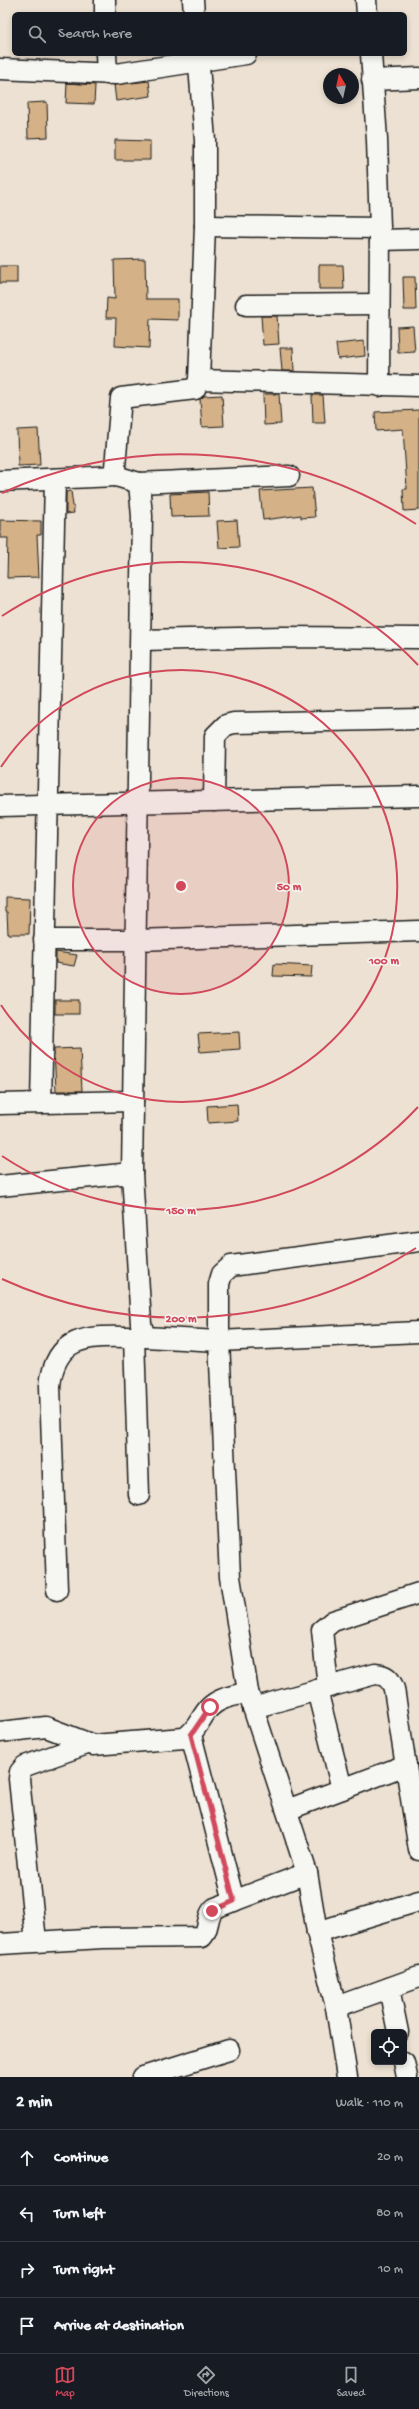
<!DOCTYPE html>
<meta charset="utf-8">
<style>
body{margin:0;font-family:"Gochi Hand",sans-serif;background:#20242c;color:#f1f3f6}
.controls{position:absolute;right:12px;bottom:12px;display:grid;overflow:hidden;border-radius:6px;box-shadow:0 2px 6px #0003}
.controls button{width:36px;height:36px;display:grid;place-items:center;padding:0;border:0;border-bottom:1px solid #363941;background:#171b24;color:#f1f3f6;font:20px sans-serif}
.compass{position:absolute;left:323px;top:68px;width:36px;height:36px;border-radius:50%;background:#171b24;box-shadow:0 2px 6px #0003;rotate:351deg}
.stop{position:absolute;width:12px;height:12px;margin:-9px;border:3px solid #d1495b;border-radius:50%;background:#fff}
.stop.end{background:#d1495b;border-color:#fff;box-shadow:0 1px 4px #0008}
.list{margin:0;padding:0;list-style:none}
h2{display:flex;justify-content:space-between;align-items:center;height:52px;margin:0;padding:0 16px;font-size:17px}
h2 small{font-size:13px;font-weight:400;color:#9ea1a6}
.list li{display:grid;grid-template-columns:26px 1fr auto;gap:12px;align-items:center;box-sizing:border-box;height:56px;padding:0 16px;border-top:1px solid #363941}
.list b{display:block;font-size:15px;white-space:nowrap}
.list em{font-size:13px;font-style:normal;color:#9ea1a6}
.icon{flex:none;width:22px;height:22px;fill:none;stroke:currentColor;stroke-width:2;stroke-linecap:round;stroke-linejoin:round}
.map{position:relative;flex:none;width:419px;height:2077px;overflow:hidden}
.search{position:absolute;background:#171b24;box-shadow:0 2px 6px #0003;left:12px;right:12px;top:12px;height:44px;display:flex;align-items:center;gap:10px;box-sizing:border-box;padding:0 14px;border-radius:6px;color:#9ea1a6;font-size:15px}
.sheet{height:276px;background:#171b24}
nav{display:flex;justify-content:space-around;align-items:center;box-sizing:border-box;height:56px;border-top:1px solid #363941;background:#171b24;font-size:11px;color:#9ea1a6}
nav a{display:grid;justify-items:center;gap:2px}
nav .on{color:#d1495b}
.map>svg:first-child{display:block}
</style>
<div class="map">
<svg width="419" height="2077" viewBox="0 0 419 2077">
<rect width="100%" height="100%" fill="#ece1d2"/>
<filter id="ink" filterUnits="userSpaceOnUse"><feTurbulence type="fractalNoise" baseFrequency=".025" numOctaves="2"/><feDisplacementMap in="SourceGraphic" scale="8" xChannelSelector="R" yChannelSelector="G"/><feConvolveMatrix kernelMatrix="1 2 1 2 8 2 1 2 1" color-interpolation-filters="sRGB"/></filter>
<g filter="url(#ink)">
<g fill="#d4b186" stroke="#1c1c1c">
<path d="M 149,81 L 151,96 L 116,101 L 114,85 Z"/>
<path d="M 67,83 L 95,85 L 94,104 L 66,103 Z"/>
<path d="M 47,102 L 48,137 L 28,138 L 27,103 Z"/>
<path d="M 115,140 L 150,141 L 150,160 L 115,160 Z"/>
<path d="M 145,259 L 146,299 L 178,299 L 178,320 L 150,319 L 149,348 L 115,346 L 116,318 L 106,318 L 107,298 L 115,299 L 114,260 Z"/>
<path d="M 319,265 L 343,265 L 344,289 L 319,289 Z"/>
<rect x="0" y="266" width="17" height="17"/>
<path d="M 403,277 L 415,277 L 416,310 L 404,310 Z"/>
<path d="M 261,316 L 277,316 L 279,344 L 263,345 Z"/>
<path d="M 413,326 L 415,352 L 398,353 L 397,327 Z"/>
<path d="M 364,341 L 365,356 L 338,359 L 336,344 Z"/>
<path d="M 280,348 L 293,348 L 294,371 L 282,371 Z"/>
<path d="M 263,394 L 279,394 L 281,424 L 264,425 Z"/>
<path d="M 222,395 L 224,426 L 202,427 L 200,399 L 204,396 Z"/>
<path d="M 312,395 L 323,395 L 325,423 L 313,423 Z"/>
<path d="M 419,410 L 419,510 L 404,511 L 403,489 L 407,489 L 403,429 L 376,431 L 375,412 Z"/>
<path d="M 38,429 L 40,465 L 18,466 L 17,430 Z"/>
<path d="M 312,488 L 315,517 L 301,518 L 301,515 L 263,520 L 260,491 Z"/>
<path d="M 71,491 L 74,513 L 66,514 L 66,492 Z"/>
<path d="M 208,492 L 209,516 L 171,517 L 170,494 Z"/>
<path d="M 0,520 L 41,521 L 41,535 L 37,535 L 39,577 L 7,578 L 8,538 L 0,538 Z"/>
<path d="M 237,520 L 239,547 L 219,548 L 217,521 Z"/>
<path d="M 5,897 L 30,898 L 29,934 L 8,934 L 7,912 L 5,912 Z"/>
<path d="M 56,952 L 77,955 L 74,966 L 56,963 Z"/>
<path d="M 274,964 L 312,966 L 311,977 L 273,976 Z"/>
<rect x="55" y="1000" width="24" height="14"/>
<path d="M 239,1032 L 240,1049 L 200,1052 L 198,1034 Z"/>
<path d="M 80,1048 L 82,1091 L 56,1091 L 54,1049 Z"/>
<path d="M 237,1104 L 238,1121 L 208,1123 L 207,1106 Z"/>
</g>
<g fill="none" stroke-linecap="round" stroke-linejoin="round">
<g stroke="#1c1c1c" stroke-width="23">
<g id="minor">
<path d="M 105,0 L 105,14"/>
<path d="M 193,0 L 194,14"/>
<path d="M 366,0 L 367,14"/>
<path d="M 106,54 L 107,74"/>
<path d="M 198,54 L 205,140 L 205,226 L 199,380 L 195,389 L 121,398 L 115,467 L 116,476 L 139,483 L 142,516 L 132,1173 L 141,1324 L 145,1337 L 219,1341 L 230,1577 L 248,1692 L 307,1873 L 317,1932 L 336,2007 L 347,2077"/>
<path d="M 371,54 L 377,140 L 380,228 L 379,386"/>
<path d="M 0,69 L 116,74 L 246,54"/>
<path d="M 372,80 L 419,78"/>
<path d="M 205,226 L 380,228"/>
<path d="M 380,240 L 419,239"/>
<path d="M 246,305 L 379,304"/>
<path d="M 199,380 L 419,386"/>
<path d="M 0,481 L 116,476"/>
<path d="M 139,483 L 289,476"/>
<path d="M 141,640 L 282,637 L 419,638"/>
<path d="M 214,801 L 215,736 L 226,725 L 234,723 L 419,719"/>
<path d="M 0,806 L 419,796"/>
<path d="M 44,940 L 136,940 L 419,931"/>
<path d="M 41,1103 L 55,479"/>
<path d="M 0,1104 L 133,1101"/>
<path d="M 0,1186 L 132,1173"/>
<path d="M 419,1241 L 231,1266 L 222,1274 L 219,1284 L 219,1341 L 419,1332"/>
<path d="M 134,1337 L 139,1495"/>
<path d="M 57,1590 L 50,1386 C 56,1327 100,1338 145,1337"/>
<path d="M 328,1687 L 322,1630 L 333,1621 L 419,1593"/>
<path d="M 317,1690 L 342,1789"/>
<path d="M 253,1708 L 375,1674 C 386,1675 390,1678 394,1689 L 419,1850"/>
<path d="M 0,1732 L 46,1727 L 93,1745 L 184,1738 C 197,1732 200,1717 210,1707 C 220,1697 235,1696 248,1692"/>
<path d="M 191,1735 L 234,1901"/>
<path d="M 287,1810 L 406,1765"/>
<path d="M 317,1932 L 419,1901"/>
<path d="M 36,1941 L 19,1779 L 20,1772 L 25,1766 L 87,1744"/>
<path d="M 0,1944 L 103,1938 L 202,1937 C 210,1929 206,1915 215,1908 L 307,1873"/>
<path d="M 389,1988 L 398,2032"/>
<path d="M 336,2007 L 419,1977"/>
<path d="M 404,2062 L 407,2077"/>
<path d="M 143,2077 L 229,2050"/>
</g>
</g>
<use href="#minor" stroke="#f6f6f2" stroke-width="20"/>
</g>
</g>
<g fill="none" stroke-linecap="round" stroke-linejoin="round" filter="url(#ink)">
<path stroke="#d1495b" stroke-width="5" d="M 210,1707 L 191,1735 L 234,1901 L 212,1911"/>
</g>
<circle cx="181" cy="886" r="108" fill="#d1495b" fill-opacity=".12"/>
<g fill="none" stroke="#d1495b" stroke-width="2">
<circle cx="181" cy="886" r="108"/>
<path d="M1 767A216 216 0 1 1 1 1005"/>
<path d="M418 1107A324 324 0 0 1 2 1156M2 616A324 324 0 0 1 418 665"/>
<path d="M416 1248A432 432 0 0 1 2 1279M2 493A432 432 0 0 1 416 524"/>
</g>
<circle cx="181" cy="886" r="6" fill="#d1495b" stroke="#f6f6f2" stroke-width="2"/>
<g font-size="12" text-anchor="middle" font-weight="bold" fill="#d1495b" stroke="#f6f6f2" stroke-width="3" stroke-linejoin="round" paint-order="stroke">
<text x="289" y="890">50 m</text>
<text x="384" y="964">100 m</text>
<text x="181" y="1214">150 m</text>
<text x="181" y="1322">200 m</text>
</g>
</svg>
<div class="controls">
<button><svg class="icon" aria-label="locate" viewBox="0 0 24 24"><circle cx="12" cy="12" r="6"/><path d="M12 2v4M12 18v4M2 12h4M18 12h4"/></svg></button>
</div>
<svg class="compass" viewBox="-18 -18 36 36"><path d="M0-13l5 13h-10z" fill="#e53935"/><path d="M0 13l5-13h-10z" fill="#9ea1a6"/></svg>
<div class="stop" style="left:210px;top:1707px"></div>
<div class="stop end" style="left:212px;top:1911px"></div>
<div class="search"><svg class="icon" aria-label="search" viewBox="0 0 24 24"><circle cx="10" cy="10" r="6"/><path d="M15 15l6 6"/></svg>Search here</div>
</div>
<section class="sheet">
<h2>2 min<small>Walk · 110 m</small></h2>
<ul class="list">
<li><svg class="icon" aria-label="ahead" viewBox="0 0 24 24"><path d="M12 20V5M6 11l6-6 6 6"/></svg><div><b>Continue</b></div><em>20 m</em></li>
<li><svg class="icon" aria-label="left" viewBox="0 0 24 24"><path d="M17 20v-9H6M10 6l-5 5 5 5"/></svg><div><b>Turn left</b></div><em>80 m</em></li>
<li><svg class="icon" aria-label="right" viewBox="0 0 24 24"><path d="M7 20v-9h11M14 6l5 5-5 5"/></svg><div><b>Turn right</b></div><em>10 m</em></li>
<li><svg class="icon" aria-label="arrive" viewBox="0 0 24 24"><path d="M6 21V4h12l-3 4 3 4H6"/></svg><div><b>Arrive at destination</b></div></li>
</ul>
</section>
<nav>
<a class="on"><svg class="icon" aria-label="map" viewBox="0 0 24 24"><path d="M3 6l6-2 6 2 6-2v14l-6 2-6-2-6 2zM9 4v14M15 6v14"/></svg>Map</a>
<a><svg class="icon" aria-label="directions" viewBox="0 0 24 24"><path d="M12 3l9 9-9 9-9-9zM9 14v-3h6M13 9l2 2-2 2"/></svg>Directions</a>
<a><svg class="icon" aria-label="saved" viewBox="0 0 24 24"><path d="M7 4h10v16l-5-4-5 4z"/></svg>Saved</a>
</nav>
